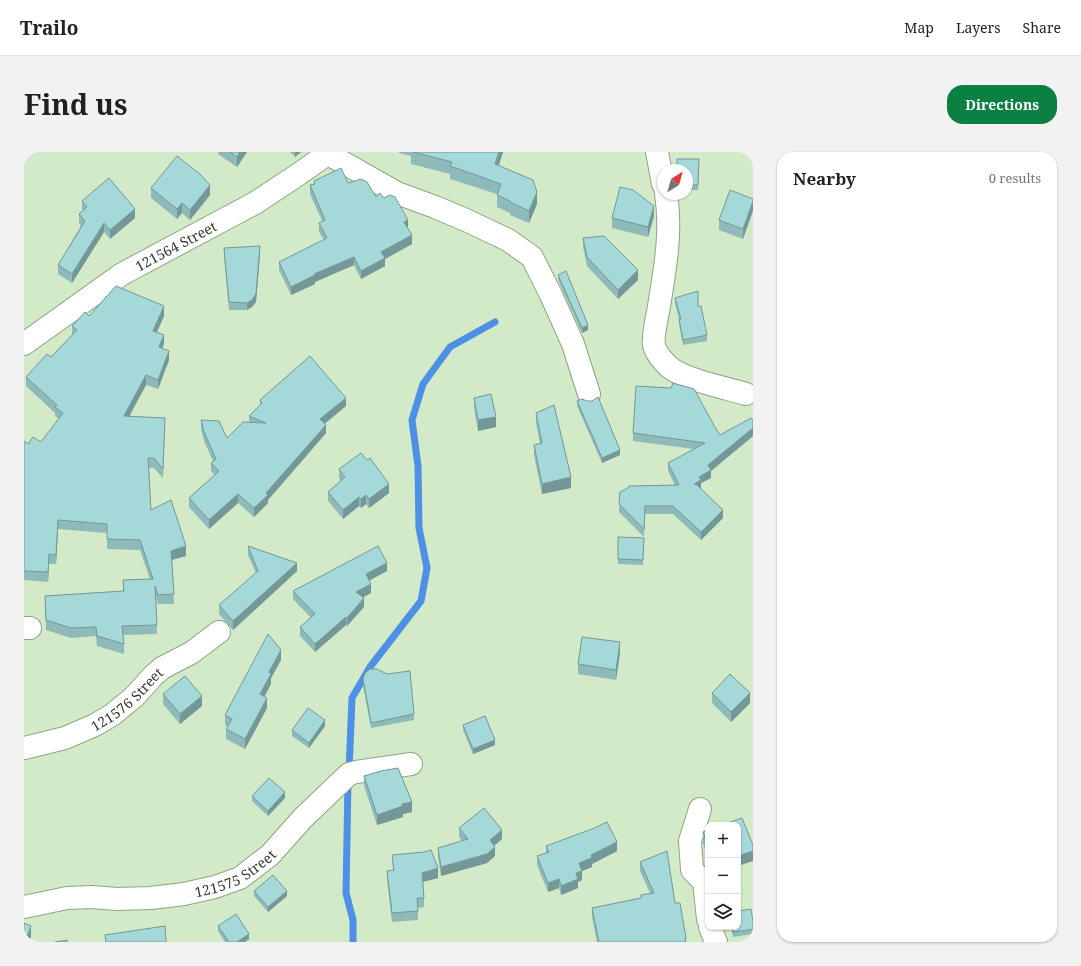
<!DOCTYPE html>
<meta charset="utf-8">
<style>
body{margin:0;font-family:"Noto Serif",serif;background:#f2f2f2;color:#202124}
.controls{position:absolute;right:12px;bottom:12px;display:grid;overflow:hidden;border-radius:8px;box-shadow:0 1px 3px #0004}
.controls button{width:36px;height:36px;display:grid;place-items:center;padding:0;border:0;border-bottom:1px solid #e0e0e0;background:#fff;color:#202124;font:20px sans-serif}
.compass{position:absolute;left:633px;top:12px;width:36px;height:36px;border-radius:50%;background:#fff;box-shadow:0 1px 3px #0004;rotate:37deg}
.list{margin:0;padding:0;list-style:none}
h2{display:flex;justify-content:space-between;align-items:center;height:52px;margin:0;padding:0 16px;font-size:17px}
h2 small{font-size:13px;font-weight:400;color:#757577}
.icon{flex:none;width:22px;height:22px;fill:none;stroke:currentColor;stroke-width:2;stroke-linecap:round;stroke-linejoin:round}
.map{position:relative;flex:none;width:729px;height:790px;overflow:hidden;border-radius:16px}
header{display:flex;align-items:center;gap:24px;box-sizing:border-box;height:56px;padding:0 20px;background:#fff;border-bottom:1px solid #e0e0e0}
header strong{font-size:19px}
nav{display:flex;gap:22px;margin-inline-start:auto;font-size:14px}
.intro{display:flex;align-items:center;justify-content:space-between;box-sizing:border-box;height:96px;padding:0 24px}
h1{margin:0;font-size:28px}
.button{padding:10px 18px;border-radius:16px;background:#0b8043;color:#fff;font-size:14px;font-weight:700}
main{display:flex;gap:24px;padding:0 24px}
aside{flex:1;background:#fff;border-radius:16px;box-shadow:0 1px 3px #0004}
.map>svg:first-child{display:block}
</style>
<header>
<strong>Trailo</strong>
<nav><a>Map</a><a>Layers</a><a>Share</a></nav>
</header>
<div class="intro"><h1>Find us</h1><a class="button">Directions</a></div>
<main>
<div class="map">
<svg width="729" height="790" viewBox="0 0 729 790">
<rect width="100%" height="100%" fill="#d2eac7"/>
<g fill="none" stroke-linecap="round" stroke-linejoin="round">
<g stroke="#4d90e5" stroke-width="7">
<path d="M 325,619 L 328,546 L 346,515 L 397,449 L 403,416 L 395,376 L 394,314 L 388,268 L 399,232 L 426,195 L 471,170"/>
<path d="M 324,629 L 322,741 L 329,768 L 329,790"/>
</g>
<g stroke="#8ea483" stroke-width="24">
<g id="street">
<path d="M 633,0 L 639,32"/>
<path d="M 304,2 L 373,41 L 411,55 L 444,69 L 484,88 L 508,105 L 527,143 L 549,192 L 565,242"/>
<path d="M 642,42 C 648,79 641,117 635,154 C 634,162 628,185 630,193 C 631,200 640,210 645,215 C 661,228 702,236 722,242"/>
<path id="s1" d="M 0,192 L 98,122 L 231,51 L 275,22 L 306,0"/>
<path d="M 0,476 L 6,476"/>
<path id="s2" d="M 0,596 L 41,586 L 71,573 L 88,563 L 110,545 L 129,524 L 138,516 L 167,501 L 195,480"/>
<path d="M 676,657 L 666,689 L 668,718 L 680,730 L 684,767"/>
<path id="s3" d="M 0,755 L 43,746 L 68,745 L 93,747 L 127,746 L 160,742 L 191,735 L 216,726 L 246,703 L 279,666 L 325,622 L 332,620 L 387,612"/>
<path d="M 686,775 L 692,790"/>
</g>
</g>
<use href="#street" stroke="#fff" stroke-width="22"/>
</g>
<g fill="#8ebaba">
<path d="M 194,0 L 223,0 L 213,15 L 194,2 Z"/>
<path d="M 266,0 L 277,0 L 271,5 Z"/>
<path d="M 375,0 L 479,0 L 475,13 L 513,52 L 505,71 L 486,63 L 486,61 L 473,55 L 473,42 L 426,27 L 426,22 L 387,12 L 387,4 L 375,1 Z"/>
<path d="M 675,7 L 674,38 L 663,38 L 663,18 Z"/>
<path d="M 290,29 L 324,31 L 352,45 L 360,46 L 384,76 L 388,92 L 361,107 L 361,114 L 337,127 L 330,113 L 291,130 L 291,132 L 267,143 L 255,118 L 255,110 L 300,88 L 295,80 L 295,71 L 298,69 L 286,42 L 286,33 L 290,32 Z"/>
<path d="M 127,36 L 186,43 L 166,68 L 158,61 L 153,67 L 127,46 Z"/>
<path d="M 729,47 L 719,87 L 695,78 L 695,68 Z"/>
<path d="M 58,49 L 111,66 L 86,87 L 80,80 L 48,131 L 34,122 L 34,113 L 57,74 L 55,71 L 55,62 L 59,59 L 58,58 Z"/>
<path d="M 630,64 L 624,85 L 588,76 L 588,66 Z"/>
<path d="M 559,86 L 614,128 L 594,147 L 563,114 L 559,95 Z"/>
<path d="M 200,96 L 236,101 L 232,150 L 228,155 L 223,158 L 205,158 L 200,104 Z"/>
<path d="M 534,123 L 564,178 L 558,181 L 534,128 Z"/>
<path d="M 651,146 L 674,154 L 683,183 L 683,189 L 659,193 L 655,172 L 655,167 L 651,151 Z"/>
<path d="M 65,164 L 140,164 L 133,180 L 140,192 L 138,196 L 145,208 L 134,237 L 122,233 L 105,264 L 141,275 L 139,326 L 130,316 L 125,316 L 127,358 L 162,404 L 148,408 L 150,452 L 134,452 L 132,445 L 133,482 L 99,483 L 100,492 L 100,502 L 73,494 L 72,484 L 47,486 L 22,478 L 21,444 L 99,439 L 99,428 L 126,427 L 116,398 L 83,397 L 83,381 L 34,377 L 32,412 L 25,412 L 24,430 L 0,428 L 0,289 L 4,292 L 17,290 L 35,267 L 31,264 L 31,261 L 2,234 L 2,225 L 27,205 L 48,183 L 48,174 Z"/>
<path d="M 450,246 L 472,275 L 454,279 L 450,256 Z"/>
<path d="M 236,248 L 322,254 L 301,272 L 302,281 L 244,348 L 244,351 L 230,365 L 214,351 L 185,377 L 165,355 L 165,346 L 191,323 L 187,319 L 187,311 L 189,309 L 180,289 L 177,277 L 177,268 L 203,286 L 225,270 L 225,264 L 236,253 Z"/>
<path d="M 553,249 L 568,249 L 596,303 L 578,311 L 553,254 Z"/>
<path d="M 512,261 L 547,336 L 518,342 L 510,303 L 510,293 L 516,291 L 512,271 Z"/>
<path d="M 729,268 L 729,284 L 687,319 L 687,326 L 677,331 L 677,336 L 676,337 L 699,366 L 677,388 L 649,362 L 621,362 L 620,385 L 595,360 L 596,340 L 651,333 L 644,319 L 644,311 L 670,297 L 609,289 L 609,281 L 692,277 L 696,283 Z"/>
<path d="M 315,317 L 365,341 L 345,356 L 342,352 L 337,356 L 335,354 L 319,367 L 304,349 L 304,340 L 317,329 L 315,326 Z"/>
<path d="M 594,385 L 620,386 L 619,413 L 594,412 Z"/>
<path d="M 224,394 L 273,419 L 209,478 L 195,462 L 195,453 L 232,421 L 224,403 Z"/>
<path d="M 363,419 L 345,429 L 347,441 L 339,445 L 340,455 L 323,474 L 322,473 L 291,500 L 276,484 L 276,475 L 287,466 L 269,447 L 269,439 Z"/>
<path d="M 596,501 L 592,528 L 554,522 L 554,512 Z"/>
<path d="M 257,508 L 247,526 L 247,532 L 240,545 L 243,556 L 221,597 L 202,587 L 202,577 L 204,575 L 201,573 L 201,563 Z"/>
<path d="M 339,527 L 390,562 L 390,568 L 347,576 L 339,533 Z"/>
<path d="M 688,541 L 726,551 L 707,570 L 688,551 Z"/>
<path d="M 139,542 L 178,554 L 156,572 L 139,552 Z"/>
<path d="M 439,573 L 471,593 L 449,602 L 439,578 Z"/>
<path d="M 301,574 L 285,596 L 268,584 L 268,578 Z"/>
<path d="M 340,624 L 388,660 L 379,662 L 379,665 L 353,673 L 340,634 Z"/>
<path d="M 228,644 L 261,646 L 244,664 L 228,649 Z"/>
<path d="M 435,676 L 478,687 L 470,694 L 471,704 L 463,711 L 417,724 L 414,705 L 414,696 L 438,689 L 435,685 Z"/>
<path d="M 684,678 L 684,705 L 679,691 L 679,680 Z"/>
<path d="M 522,694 L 593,699 L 568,712 L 568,715 L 558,719 L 558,728 L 554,730 L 554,736 L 537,743 L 535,736 L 524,740 L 513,713 L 513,704 L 522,701 Z"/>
<path d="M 368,703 L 414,726 L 399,730 L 400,746 L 400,755 L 394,756 L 394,768 L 368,770 L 363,728 L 363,719 L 369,718 Z"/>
<path d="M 616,710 L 651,751 L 662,786 L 662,790 L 573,790 L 568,765 L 568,756 L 617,746 L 617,743 L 626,741 L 616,719 Z"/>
<path d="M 230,739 L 263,744 L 244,760 L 230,744 Z"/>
<path d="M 729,769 L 729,782 L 709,785 L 707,775 L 714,775 Z"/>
<path d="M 194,774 L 225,787 L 221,790 L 201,790 L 194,779 Z"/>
</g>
<g fill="#749797">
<path d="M 216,0 L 223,0 L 213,15 L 213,5 Z"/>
<path d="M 271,0 L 277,0 L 271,5 Z"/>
<path d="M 475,0 L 479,0 L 471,24 L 471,12 Z"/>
<path d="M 186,33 L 186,43 L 166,68 L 166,58 Z"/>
<path d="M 513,40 L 513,52 L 505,71 L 505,59 Z"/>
<path d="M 729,49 L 729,59 L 719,87 L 719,77 Z"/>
<path d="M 158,51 L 158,61 L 153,67 L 153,57 Z"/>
<path d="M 630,54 L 630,64 L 624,85 L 624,75 Z"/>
<path d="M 111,57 L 111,66 L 86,87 L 86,78 Z"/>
<path d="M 384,68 L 384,76 L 380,78 L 380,70 Z"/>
<path d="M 80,71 L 80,80 L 48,131 L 48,122 Z"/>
<path d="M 388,83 L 388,92 L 361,107 L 361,114 L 337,127 L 337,119 L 357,100 Z"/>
<path d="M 236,94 L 236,101 L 232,150 L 228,155 L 223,158 L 223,151 Z"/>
<path d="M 330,105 L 330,113 L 291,130 L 291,132 L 267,143 L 267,135 L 290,122 Z"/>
<path d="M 614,118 L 614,128 L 594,147 L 594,138 Z"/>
<path d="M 140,154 L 140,164 L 129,189 L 129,179 Z"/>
<path d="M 564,173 L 564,178 L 558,181 L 558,176 Z"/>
<path d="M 140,183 L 140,192 L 135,204 L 135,195 Z"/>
<path d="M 145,199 L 145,208 L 134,237 L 134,228 Z"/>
<path d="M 122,223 L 122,233 L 100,274 L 100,264 Z"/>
<path d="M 322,246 L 322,254 L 296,275 L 296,267 Z"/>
<path d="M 472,265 L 472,275 L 454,279 L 454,268 Z"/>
<path d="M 302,273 L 302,281 L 244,348 L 244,351 L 230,365 L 230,356 L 242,341 Z"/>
<path d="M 729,276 L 729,284 L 687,319 L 687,326 L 677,331 L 677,336 L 670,340 L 670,332 L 684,313 Z"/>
<path d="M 596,298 L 596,303 L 578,311 L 578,306 Z"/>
<path d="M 547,325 L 547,336 L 518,342 L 518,332 Z"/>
<path d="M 365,332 L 365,341 L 345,356 L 345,347 Z"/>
<path d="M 214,342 L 214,351 L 185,377 L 185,368 Z"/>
<path d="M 342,343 L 342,352 L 337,356 L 337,347 Z"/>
<path d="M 335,345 L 335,354 L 319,367 L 319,358 Z"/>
<path d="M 699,358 L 699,366 L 677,388 L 677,380 Z"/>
<path d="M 34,368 L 34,377 L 32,412 L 32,403 Z"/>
<path d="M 162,394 L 162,404 L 147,408 L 147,399 Z"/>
<path d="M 25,402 L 25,412 L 24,430 L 24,420 Z"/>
<path d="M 273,411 L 273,419 L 209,478 L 209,469 Z"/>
<path d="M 363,411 L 363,419 L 342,430 L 342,422 Z"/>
<path d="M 347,432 L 347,441 L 332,449 L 332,440 Z"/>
<path d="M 340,446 L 340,455 L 323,474 L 323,466 Z"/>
<path d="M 322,465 L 322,473 L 291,500 L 291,492 Z"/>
<path d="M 596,490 L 596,501 L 592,528 L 592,518 Z"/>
<path d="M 257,498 L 257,508 L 247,526 L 247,532 L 236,553 L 236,542 L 245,520 Z"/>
<path d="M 726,541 L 726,551 L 707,570 L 707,560 Z"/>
<path d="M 178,544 L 178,554 L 156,572 L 156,562 Z"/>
<path d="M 243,546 L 243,556 L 221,597 L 221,587 Z"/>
<path d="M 301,568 L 301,574 L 285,596 L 285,591 Z"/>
<path d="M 471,588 L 471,593 L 449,602 L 449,597 Z"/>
<path d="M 261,640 L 261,646 L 244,664 L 244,659 Z"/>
<path d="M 388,650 L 388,660 L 379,662 L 379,665 L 353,673 L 353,663 L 378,652 Z"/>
<path d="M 478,678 L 478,687 L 466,697 L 466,688 Z"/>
<path d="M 593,690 L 593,699 L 568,712 L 568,715 L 555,720 L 555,711 L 567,703 Z"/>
<path d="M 471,695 L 471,704 L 463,711 L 417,724 L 417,715 Z"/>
<path d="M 729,699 L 729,709 L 714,714 L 714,704 Z"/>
<path d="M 414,716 L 414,726 L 398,730 L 398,721 Z"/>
<path d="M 558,719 L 558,728 L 554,730 L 554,736 L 537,743 L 537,734 L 552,721 Z"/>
<path d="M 535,727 L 535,736 L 524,740 L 524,731 Z"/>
<path d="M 263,739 L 263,744 L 244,760 L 244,755 Z"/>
<path d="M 7,774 L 7,785 L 5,790 L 1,790 Z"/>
<path d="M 225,782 L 225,787 L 221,790 L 213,790 Z"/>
</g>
<g fill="#a5d8d8" stroke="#749797">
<path d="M 206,0 L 216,0 L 213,5 Z"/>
<path d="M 389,0 L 475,0 L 471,12 L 509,28 L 513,40 L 505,59 L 486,50 L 486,49 L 473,43 L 477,32 L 426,14 L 428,10 Z"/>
<path d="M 153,4 L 176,22 L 186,33 L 166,58 L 158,51 L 153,57 L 127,36 Z"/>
<path d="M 653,7 L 675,7 L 674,33 L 663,33 L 663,18 L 653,18 Z"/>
<path d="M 317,16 L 324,31 L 337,27 L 343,30 L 352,45 L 356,41 L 360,46 L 366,43 L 371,45 L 384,68 L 380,70 L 388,83 L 357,100 L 361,106 L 337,119 L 330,105 L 290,122 L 291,123 L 267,135 L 255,110 L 303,86 L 295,71 L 301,68 L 286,33 L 291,32 L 290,29 Z"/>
<path d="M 85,26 L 111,57 L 86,78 L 80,71 L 48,122 L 34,113 L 61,69 L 55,62 L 63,55 L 58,49 Z"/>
<path d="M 596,35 L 609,38 L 630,54 L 624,75 L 588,66 Z"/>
<path d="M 706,38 L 729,47 L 729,49 L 719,77 L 695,68 Z"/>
<path d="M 580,84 L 614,118 L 594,138 L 563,105 L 559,86 Z"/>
<path d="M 236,94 L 232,142 L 228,148 L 223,151 L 205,150 L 200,96 Z"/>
<path d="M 542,119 L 564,173 L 558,176 L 534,123 Z"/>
<path d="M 92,134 L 140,154 L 129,179 L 140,183 L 135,195 L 145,199 L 134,228 L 122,223 L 100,264 L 141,266 L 139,317 L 130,306 L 124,306 L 127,358 L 147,348 L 162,394 L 147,399 L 150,442 L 134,443 L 131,434 L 133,473 L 98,474 L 100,492 L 73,484 L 72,475 L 47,476 L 22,468 L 21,444 L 100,439 L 99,428 L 129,427 L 116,388 L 83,387 L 83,372 L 34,368 L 32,403 L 25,402 L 24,420 L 0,419 L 0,289 L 4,292 L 9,285 L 17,290 L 39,261 L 31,255 L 33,253 L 2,225 L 23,202 L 27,205 L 53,178 L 48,174 L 61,160 L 65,164 Z"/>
<path d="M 674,139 L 674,154 L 677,154 L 683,183 L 659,188 L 655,167 L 657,167 L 651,146 Z"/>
<path d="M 286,204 L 322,246 L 296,267 L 302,273 L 242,341 L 244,343 L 230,356 L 214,342 L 185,368 L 165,346 L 195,319 L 187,311 L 192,307 L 180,280 L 177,268 L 195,269 L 203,286 L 219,270 L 242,271 L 225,264 L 238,251 L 236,248 Z"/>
<path d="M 649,231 L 670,237 L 692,277 L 696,283 L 727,266 L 729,268 L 729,276 L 684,313 L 687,318 L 675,325 L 677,328 L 670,332 L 672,332 L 699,358 L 677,380 L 649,354 L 621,354 L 620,377 L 595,352 L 596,340 L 604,336 L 605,334 L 655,333 L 644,311 L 681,291 L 609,281 L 612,234 L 647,236 Z"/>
<path d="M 467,242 L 472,265 L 454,268 L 450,246 Z"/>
<path d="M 574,245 L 596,298 L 578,306 L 553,249 L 558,247 L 563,249 L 568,249 Z"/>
<path d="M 530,253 L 547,325 L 518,332 L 510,293 L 518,291 L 512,261 Z"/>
<path d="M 337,301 L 343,308 L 346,306 L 365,332 L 345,347 L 342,343 L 337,347 L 335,345 L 319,358 L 304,340 L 321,325 L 315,317 Z"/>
<path d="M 594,385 L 620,386 L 619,408 L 594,407 Z"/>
<path d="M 224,394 L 273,411 L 209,469 L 195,453 L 234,419 Z"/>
<path d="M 354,394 L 363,411 L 342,422 L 347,432 L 332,440 L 340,446 L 323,466 L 322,465 L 291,492 L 276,475 L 291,462 L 269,439 Z"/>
<path d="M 244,482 L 257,498 L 245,520 L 247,522 L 236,542 L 243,546 L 221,587 L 202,577 L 208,567 L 201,563 Z"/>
<path d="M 558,485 L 596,490 L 592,518 L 554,512 Z"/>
<path d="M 346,517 L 353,517 L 363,522 L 386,519 L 390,562 L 347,571 L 339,527 L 341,521 Z"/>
<path d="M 706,522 L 726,541 L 707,560 L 688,541 Z"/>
<path d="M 161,524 L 178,544 L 156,562 L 139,542 Z"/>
<path d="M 284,556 L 301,568 L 285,591 L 268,578 Z"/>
<path d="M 461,564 L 471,588 L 449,597 L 439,573 Z"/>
<path d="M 374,616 L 388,650 L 378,652 L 379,654 L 353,663 L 340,624 L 357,619 Z"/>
<path d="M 245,626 L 261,640 L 244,659 L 228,644 Z"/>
<path d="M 460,656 L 478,678 L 466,688 L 471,695 L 463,702 L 417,715 L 414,696 L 444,687 L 435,676 Z"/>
<path d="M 718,666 L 729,693 L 729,699 L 714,704 L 714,673 L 698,673 Z"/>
<path d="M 583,670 L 593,690 L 567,703 L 568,706 L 555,711 L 558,719 L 552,721 L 554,727 L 537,734 L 535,727 L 524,731 L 513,704 L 525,700 L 522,694 L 568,677 Z"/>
<path d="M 684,678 L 684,694 L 679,680 Z"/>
<path d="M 407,698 L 414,716 L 398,721 L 400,746 L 393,746 L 394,759 L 368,761 L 363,719 L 370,718 L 368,703 L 400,700 Z"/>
<path d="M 643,699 L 651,751 L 656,751 L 662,786 L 661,786 L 662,790 L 575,790 L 568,756 L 617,746 L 617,743 L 630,741 L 616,710 Z"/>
<path d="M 249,723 L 263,739 L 244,755 L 230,739 Z"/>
<path d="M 727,757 L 729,769 L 729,777 L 709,780 L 708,775 L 714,775 L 714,759 Z"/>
<path d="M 212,762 L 225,782 L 213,790 L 205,790 L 194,774 Z"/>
<path d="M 0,771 L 7,774 L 1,790 L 0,790 Z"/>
<path d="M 141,774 L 142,790 L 82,790 L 81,783 Z"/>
<path d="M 43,788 L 43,790 L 31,790 Z"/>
</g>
<g text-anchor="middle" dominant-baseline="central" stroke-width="4" stroke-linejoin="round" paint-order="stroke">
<g font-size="14" fill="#333c2e" stroke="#dff7d4">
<text stroke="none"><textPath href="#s1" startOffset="181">121564 Street</textPath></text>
<text stroke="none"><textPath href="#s2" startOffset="116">121576 Street</textPath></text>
<text stroke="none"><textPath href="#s3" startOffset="217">121575 Street</textPath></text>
</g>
</g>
</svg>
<div class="controls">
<button>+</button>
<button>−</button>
<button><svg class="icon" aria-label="layers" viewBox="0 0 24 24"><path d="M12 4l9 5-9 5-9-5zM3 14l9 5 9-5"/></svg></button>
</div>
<svg class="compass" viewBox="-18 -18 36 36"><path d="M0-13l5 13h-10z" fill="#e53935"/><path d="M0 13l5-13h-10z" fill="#757577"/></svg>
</div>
<aside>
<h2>Nearby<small>0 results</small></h2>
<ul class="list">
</ul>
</aside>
</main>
